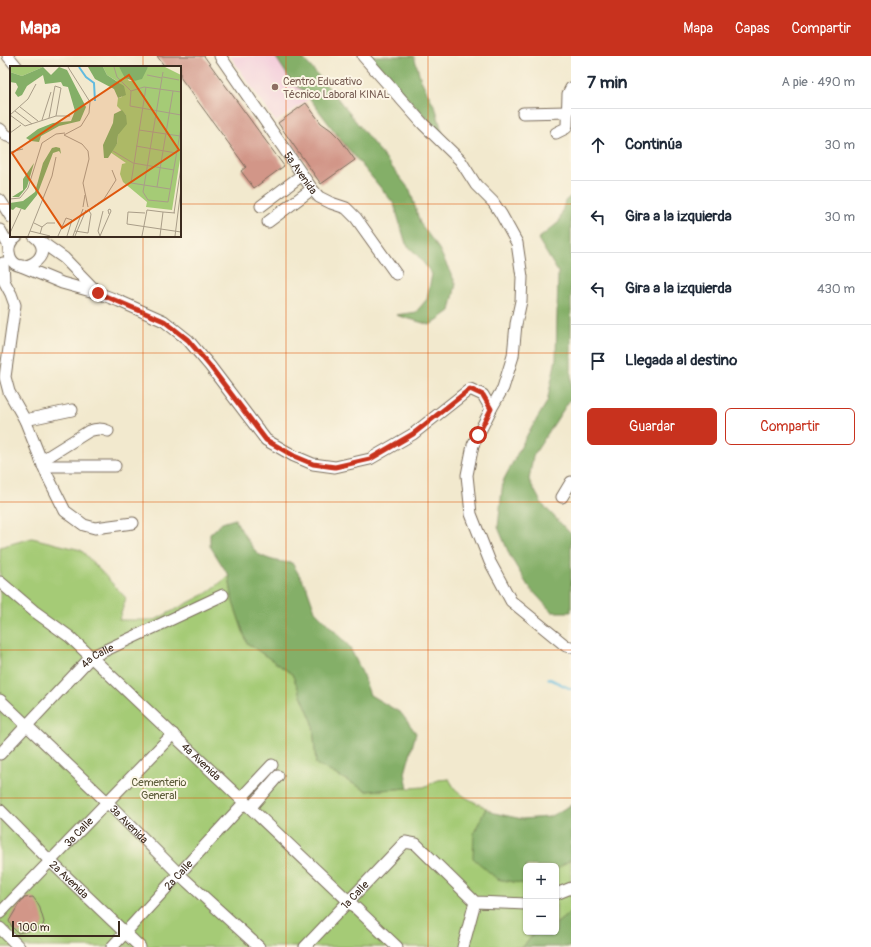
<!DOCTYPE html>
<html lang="es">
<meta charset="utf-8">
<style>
body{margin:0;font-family:Pangolin,sans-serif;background:#f6f6f7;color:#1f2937}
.controls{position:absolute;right:12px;bottom:12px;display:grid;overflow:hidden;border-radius:6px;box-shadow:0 1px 3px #0004}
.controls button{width:36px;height:36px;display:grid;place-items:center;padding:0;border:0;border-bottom:1px solid #e0e1e3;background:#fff;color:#1f2937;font:20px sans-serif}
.scale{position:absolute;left:12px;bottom:10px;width:108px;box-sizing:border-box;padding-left:4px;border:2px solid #3b2a1e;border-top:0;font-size:11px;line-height:14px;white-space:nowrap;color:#3b2a1e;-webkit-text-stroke:3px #fcf5e5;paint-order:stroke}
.stop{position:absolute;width:12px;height:12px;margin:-9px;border:3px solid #c8321e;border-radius:50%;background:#fff}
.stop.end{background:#c8321e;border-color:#fff;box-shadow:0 1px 4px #0008}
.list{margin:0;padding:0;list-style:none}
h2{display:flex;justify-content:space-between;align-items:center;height:52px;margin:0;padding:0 16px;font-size:17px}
h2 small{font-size:13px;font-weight:400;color:#747a83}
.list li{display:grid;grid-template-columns:26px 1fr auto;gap:12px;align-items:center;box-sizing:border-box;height:72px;padding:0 16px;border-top:1px solid #e0e1e3}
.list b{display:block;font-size:15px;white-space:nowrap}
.list em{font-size:13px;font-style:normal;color:#747a83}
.actions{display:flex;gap:8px;padding:12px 16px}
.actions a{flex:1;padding:9px 0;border:1px solid #c8321e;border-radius:6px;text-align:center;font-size:14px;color:#c8321e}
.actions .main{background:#c8321e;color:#fff}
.icon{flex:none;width:22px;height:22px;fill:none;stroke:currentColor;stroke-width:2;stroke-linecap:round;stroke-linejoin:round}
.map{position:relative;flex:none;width:571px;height:891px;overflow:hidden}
header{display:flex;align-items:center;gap:24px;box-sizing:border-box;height:56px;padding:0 20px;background:#c8321e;color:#fff}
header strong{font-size:19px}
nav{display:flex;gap:22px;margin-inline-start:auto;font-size:14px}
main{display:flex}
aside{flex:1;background:#fff}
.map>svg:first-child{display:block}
</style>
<header>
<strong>Mapa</strong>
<nav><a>Mapa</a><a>Capas</a><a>Compartir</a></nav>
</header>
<main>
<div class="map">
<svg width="571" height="891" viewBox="0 0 571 891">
<rect width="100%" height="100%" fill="#fcf5e5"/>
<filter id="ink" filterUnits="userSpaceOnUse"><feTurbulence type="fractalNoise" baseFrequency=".025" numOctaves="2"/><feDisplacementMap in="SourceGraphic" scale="8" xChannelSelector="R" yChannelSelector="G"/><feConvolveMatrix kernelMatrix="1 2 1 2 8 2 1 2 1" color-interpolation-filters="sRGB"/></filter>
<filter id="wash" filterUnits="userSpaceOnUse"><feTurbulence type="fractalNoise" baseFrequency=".012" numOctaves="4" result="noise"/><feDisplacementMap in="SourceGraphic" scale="16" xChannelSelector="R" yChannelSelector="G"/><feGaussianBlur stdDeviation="0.9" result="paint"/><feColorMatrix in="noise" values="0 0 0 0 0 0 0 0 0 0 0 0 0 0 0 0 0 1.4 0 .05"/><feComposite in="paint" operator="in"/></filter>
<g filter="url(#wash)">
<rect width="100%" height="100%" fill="#f2e9ce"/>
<path fill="#f4cfdc" d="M 230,0 L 275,0 L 293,28 L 304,35 L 309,43 L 276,66 Z"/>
<g fill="#a5cb76" stroke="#707a4a">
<path d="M 32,482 L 81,494 L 126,542 L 119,564 L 155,564 L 207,537 L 229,520 L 233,546 L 247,587 L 292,618 L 313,667 L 316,708 L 367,735 L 424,731 L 438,724 L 449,723 L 455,733 L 465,741 L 486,752 L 474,777 L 497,823 L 526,828 L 526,876 L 534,876 L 523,891 L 0,891 L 0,491 Z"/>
<path d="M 571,803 L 571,858 L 568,858 L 556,868 L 556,814 Z"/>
</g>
<g fill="#84af67" stroke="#606c42">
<path d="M 275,0 L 301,0 L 335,39 L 410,134 L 420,167 L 439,193 L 456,228 L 450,255 L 430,269 L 396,259 L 416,256 L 427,243 L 432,218 L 418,200 L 406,188 L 394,148 L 341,84 L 304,35 L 293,28 Z"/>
<path d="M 368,0 L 414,0 L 421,24 L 436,53 L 443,80 Z"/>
<path d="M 571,140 L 571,342 L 533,400 L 529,424 L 542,448 L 571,478 L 571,556 L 552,556 L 528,530 L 510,500 L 498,471 L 503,425 L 526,381 L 547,346 L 556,303 L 558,216 L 538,183 L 559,166 L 565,145 Z"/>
<path d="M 235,463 C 240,472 253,496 262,500 C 272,505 282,506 292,507 L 307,532 L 315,555 L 349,590 L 361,614 L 370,639 L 401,657 L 416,677 L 405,717 L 408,732 L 367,735 L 316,708 L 313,667 L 292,618 L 247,587 L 233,546 L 229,520 L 210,490 L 210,478 L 222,467 Z"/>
<path d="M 571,749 L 571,803 L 557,813 L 556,810 L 526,810 L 526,828 L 497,823 L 473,802 L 474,777 L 486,752 L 494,757 L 522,763 L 549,761 Z"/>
<path d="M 568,858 L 571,858 L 571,891 L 523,891 L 534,876 L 556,876 L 556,868 Z"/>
</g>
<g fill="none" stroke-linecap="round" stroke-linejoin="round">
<path stroke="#62bbdf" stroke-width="2" d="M 548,622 L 571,633"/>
</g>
<g id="blocks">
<g fill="#d29688">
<path d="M 157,0 L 204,0 L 284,110 L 254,132 L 241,115 L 246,111 L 180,21 L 180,11 L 165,11 Z"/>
<path d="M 306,47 L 321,67 L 331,74 L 340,83 L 355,104 L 321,128 L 278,67 Z"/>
<path d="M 33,841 L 39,849 L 44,866 L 42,872 L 18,877 L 12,871 L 9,865 L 19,848 L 24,842 Z"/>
</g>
</g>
</g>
<g filter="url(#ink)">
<use href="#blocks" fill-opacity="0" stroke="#7b6d5c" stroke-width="1"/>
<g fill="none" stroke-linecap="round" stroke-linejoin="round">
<g stroke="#7b6d5c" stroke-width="13">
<g id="minor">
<path d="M 8,0 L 17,11"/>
<path id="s1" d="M 220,0 L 312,133 L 319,141 L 331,147 L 346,152 L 356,162 L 396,218"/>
<path d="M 363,0 L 423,68 L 460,104 L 476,129 L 493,146 L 501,158 L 517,187 L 522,221 L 521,245 L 516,268 L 513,300 L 503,332 L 491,353"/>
<path d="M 523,57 L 568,56"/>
<path d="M 0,73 L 7,80 L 11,81"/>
<path d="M 556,77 L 566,72 L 567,69 L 568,38 L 571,32"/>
<path d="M 0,144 L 11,161"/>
<path d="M 261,150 L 302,119"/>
<path d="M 268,166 L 312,133"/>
<path d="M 0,174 L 9,190"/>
<path d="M 17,180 C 11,184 8,189 9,196 C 13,227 61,200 34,180"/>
<path d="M 40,185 L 64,202 L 98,237"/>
<path d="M 3,207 L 4,225 L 11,238 L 15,249 L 5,321 L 9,336 L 25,364 L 47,419 L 65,455 L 84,469 L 95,472 L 133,467"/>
<path d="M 21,210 L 62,227 L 98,237 L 119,245 L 164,265 L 188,284 L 210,310 L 266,384 L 294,400 L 313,408 L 335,411 L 370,403 L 413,378 L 470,333 L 483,339 L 491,353 L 473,389 L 467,419 L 471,458 L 490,506 L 511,545 L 566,590 L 571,591"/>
<path d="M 25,364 L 72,354"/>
<path d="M 41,405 L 89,375 C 96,373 100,372 108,375"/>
<path d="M 43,410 L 115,410"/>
<path d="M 562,441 L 571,426"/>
<path id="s2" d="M 0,526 L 34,555 L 70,581 L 397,891"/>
<path id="s3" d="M 0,644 L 108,747 L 180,819 L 259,891"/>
<path id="s4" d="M 0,698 L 91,601 L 223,539"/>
<path d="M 241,742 L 272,709"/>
<path d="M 251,751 L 278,720"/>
<path id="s5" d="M 0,754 L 50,805 L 140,891"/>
<path d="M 556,838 L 571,832"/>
<path id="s6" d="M 0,857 L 173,678"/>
<path d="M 0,872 L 19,891"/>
<path id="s7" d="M 112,891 L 245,746"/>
<path id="s8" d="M 305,891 L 405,786 L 416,788 L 475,846 L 526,848"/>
<path d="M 463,891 L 475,846"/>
</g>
</g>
<use href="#minor" stroke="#fff" stroke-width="11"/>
</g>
</g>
<g fill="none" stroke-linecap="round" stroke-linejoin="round" filter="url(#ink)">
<path stroke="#c8321e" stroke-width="5" d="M 98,237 L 164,265 L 188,284 L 210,310 L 266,384 L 294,400 L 313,408 L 335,411 L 370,403 L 413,378 L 470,333 L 483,339 L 491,353 L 478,379"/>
</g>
<path fill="none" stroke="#df570d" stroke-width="1" stroke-opacity="0.55" d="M 143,0 L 143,11M 286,0 L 286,891M 428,0 L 428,891M 0,148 L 11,148M 180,148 L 571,148M 143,180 L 143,891M 0,297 L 571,297M 0,446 L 571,446M 0,594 L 571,594M 0,742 L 571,742"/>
<circle fill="#8d6e63" stroke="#fcf5e5" stroke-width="1.5" cx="275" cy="31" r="4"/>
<g text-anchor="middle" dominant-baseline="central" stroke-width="4" stroke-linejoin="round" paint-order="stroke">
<g font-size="11" fill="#785e54" stroke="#fcf5e5" text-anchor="start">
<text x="283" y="25">Centro Educativo<tspan x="283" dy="13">Técnico Laboral KINAL</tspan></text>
</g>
<g font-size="11" fill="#3b2a1e" stroke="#fcf5e5">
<text stroke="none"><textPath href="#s1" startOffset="142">5a Avenida</textPath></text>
<text stroke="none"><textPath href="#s4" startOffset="139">4a Calle</textPath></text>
<text stroke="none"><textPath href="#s2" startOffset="270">4a Avenida</textPath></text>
<text stroke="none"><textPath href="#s3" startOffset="179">3a Avenida</textPath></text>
<text stroke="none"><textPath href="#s6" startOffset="113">3a Calle</textPath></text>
<text stroke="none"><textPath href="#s7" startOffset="98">2a Calle</textPath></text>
<text stroke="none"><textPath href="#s5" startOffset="98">2a Avenida</textPath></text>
<text stroke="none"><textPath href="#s8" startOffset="72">1a Calle</textPath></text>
</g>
<g font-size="11" fill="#5b5a38" stroke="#fcf5e5">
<text x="159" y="726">Cementerio<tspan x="159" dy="13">General</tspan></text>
</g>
</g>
<g transform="translate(10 10)">
<rect width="171" height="171" fill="#f2e9ce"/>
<path d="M 0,1 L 33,1 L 12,10 L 0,6 ZM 93,1 L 109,1 L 119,15 L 124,15 L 138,1 L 155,1 L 171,9 L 171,87 L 162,144 L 136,141 L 137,136 L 113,116 L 110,108 L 112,98 L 116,97 L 100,86 L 107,78 L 108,69 L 116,49 L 107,40 L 108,32 L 112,31 L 110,17 L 97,9 Z" fill="#a5cb76"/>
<path d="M 33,1 L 41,9 L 49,1 L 57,4 L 76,41 L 70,55 L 49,60 L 31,70 L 29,76 L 21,75 L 16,72 L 28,63 L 43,57 L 61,55 L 65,45 L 58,21 L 53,20 L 51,16 L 35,18 L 33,9 L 17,20 L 12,29 L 8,31 L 5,27 L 8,21 L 6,17 L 0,16 L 0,6 L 12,10 ZM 78,1 L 93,1 L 97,9 L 114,20 L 116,29 L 108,32 L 104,23 L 85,13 ZM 109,1 L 148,1 L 138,1 L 132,13 L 124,15 L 115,12 ZM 112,44 L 116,49 L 117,58 L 108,69 L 107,78 L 98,92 L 94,92 L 93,79 L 103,57 L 104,48 ZM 46,81 L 50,82 L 51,88 L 49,85 L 43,87 L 27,129 L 15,144 L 6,141 L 3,144 L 0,143 L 0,137 L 13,135 L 25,126 L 33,97 L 42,82 ZM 24,97 L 17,121 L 9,131 L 2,131 L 13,124 L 13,113 Z" fill="#84af67"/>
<path fill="none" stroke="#62bbdf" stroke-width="2" d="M 69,1 L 76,11 L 84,17 L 85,35"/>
<path fill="none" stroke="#a99d88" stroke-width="1" d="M 58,1 L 80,36 L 79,47 L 71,60 L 54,69 L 72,78 L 78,85 L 79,93 L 73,117 L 78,141M 104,1 L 107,11 L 121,25 L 120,40 L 171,49M 153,6 L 133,126 L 138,134 L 158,136 L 171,62M 137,9 L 152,12M 153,11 L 169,14M 136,21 L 121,117 L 160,123M 121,25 L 134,21 L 171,26M 10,41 L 28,55M 5,45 L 22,58M 0,49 L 15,60 L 46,50 L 60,50M 0,49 L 18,33 L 26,18M 39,52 L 45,20 L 51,22 L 46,50M 32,54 L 41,26M 129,64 L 170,70M 0,67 L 11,59M 126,80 L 166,87M 103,85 L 123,97 L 164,104M 0,86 L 13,83M 147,121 L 163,25M 0,133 L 10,132 L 18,122 L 32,77 L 46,68 L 55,67M 73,141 L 75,129M 79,144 L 94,133 L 106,114 L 102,104M 135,147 L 118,146 L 117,158 L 171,166M 164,147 L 171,101M 24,157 L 32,161 L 30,168M 32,161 L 37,157 L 45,157M 20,165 L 40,170M 65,165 L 78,167 L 81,148 L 78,143M 0,167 L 11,143M 18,170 L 42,110 L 46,91M 48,170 L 56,152 L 62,154 L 57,170M 63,170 L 73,143M 65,170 L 76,144M 90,170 L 101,145 L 100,143 L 98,144 L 99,148M 90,170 L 88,165 L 93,145M 132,170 L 137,144 L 153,146M 150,170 L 153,146 L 165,147M 165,170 L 171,123"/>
<path fill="#df570d" fill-opacity="0.15" stroke="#df570d" stroke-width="2" d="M 119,9 L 169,84 L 52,162 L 2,87 Z"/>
<rect width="171" height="171" fill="none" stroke="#3b2a1e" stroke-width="2"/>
</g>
</svg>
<div class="controls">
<button>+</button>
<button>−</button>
</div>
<div class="scale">100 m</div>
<div class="stop" style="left:478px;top:379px"></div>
<div class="stop end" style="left:98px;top:237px"></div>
</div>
<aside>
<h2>7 min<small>A pie · 490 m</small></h2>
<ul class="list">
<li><svg class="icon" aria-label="ahead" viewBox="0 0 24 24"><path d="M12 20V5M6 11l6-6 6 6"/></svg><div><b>Continúa</b></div><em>30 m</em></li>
<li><svg class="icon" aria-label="left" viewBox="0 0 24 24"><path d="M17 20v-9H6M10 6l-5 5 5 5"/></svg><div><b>Gira a la izquierda</b></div><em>30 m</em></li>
<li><svg class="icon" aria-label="left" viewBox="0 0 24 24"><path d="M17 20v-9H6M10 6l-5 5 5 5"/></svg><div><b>Gira a la izquierda</b></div><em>430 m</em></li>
<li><svg class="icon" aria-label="arrive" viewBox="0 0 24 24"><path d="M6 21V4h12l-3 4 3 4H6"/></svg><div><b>Llegada al destino</b></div></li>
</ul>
<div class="actions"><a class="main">Guardar</a><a>Compartir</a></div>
</aside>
</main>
